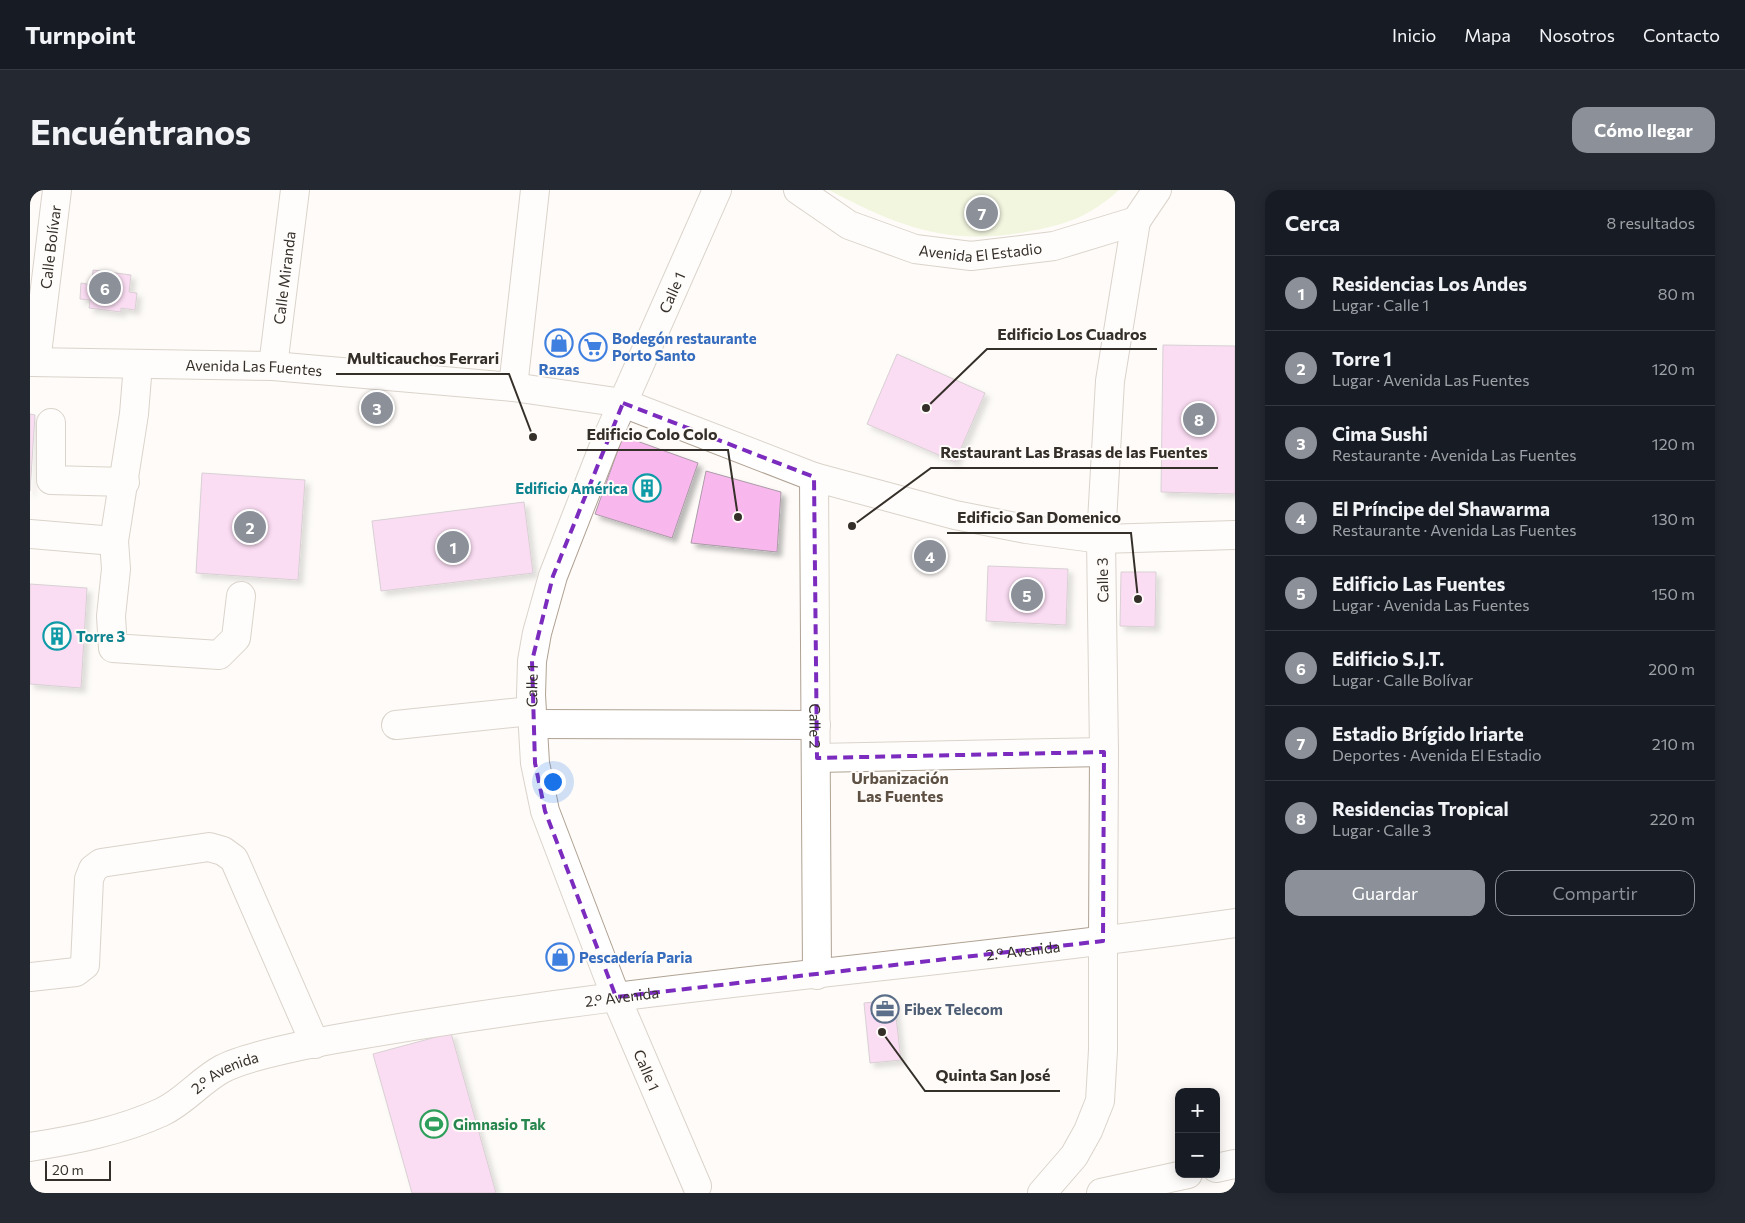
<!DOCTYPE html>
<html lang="es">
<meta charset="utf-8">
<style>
body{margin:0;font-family:Commissioner,sans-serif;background:#242831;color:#f1f3f6}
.controls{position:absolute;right:15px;bottom:15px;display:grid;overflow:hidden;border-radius:10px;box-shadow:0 2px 12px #0003}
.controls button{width:45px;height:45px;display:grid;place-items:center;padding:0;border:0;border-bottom:1px solid #363941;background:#171b24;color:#f1f3f6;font:25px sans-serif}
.scale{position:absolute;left:15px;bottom:12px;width:66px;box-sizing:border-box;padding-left:5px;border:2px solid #352f29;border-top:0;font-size:14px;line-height:18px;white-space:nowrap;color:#352f29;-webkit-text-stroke:4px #fefbf8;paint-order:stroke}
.you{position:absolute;left:522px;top:591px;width:18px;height:18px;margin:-12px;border:4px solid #fff;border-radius:50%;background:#1a73e8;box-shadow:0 0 0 8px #1a73e833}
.badge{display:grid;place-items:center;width:32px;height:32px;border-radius:50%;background:#8c9099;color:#fff;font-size:16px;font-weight:700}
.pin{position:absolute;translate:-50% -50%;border:2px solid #fff;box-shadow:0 1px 5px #0006}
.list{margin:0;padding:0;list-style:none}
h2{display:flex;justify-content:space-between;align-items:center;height:65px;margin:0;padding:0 20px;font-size:21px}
h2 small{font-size:16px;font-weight:400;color:#9ea1a6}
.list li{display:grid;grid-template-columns:32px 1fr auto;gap:15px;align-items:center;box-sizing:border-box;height:75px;padding:0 20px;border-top:1px solid #363941}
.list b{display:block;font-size:19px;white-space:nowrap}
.list p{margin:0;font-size:16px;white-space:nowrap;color:#9ea1a6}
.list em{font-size:16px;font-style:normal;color:#9ea1a6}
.actions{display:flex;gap:10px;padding:15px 20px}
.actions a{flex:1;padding:11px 0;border:1px solid #8c9099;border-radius:15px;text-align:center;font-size:18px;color:#8c9099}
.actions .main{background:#8c9099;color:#fff}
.map{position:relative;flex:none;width:1205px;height:1003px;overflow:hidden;border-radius:15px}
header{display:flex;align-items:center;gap:30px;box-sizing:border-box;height:70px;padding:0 25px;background:#171b24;border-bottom:1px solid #363941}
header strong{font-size:24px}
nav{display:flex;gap:28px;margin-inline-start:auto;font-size:18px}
.intro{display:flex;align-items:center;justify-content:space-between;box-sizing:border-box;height:120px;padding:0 30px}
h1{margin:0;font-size:35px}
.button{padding:12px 22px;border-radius:15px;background:#8c9099;color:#fff;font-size:18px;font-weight:700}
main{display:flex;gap:30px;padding:0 30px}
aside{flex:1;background:#171b24;border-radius:15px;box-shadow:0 2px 12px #0003}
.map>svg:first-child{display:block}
</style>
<header>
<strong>Turnpoint</strong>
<nav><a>Inicio</a><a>Mapa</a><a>Nosotros</a><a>Contacto</a></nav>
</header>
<div class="intro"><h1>Encuéntranos</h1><a class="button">Cómo llegar</a></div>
<main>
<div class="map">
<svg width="1205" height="1003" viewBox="0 0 1205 1003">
<defs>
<filter id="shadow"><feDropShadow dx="4.5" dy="4.5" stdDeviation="2.5" flood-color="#0004"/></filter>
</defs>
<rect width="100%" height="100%" fill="#fefbf8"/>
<path fill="#e4f0c0" d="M 799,0 L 1089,0 C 1060,26 1038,34 1001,41 C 920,57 869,37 799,0 Z"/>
<g fill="#f9b8ed" stroke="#ab9ba7" filter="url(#shadow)">
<path d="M 63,80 L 101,85 L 99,102 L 107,103 L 105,120 L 91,118 L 91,122 L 59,118 L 60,110 L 50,109 L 51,93 L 62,95 Z"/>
<path d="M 1133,155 L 1205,156 L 1205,304 L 1131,302 Z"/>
<path d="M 867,164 L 955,203 L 925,272 L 837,234 Z"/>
<path d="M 0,224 L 5,225 L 0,301 Z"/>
<path d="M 593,246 L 668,273 L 642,348 L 565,324 Z"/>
<path d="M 676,281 L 751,302 L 747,362 L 661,353 Z"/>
<path d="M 172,283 L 275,290 L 268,390 L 166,383 Z"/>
<path d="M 494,312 L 503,383 L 351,401 L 342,331 Z"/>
<path d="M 958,376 L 1038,379 L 1036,435 L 956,431 Z"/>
<path d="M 1091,382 L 1126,382 L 1125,437 L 1090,436 Z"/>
<path d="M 0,394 L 57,398 L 51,498 L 0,494 Z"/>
<path d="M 864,810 L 871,870 L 840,873 L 834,813 Z"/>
<path d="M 421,843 L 466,1003 L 382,1003 L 343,864 Z"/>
</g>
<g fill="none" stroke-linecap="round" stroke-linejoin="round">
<g stroke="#b0a293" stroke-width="30">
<g id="minor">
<path id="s1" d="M 768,0 L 819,35 L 885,59 L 941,66 L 1024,56 L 1106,31 L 1127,0"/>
<path id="s2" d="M 0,172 L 243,176 L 483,197 L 593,213 L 784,287 L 925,325 L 996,339 L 1071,349 L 1205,345"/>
<path id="s3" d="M 6,172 L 27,0"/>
<path d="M 108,174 L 104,224 L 84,351 L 86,379 L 81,426 L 83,458 L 189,465 L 206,448 L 211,406"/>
<path id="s4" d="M 243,176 L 265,0"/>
<path d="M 483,197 L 505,0"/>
<path d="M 21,233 L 21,290 L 95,292"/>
<path id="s5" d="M 784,287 L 787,785"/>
<path d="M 0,344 L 84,351"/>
<path d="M 504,534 L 786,535"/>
<path d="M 366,535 L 501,521"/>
<path d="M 787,568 L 1074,562"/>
<path d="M 1073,751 L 1074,562 L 1071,349 L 1080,191 L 1106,31"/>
<path d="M 0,787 L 46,782 L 55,775 L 59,689 L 63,679 L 71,673 L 179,657 L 193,661 L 204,669 L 285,854"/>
<path id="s6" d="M 0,957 C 44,950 91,941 132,922 C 155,911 170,891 192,879 C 214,867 274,855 300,850 C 599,796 904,776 1205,733"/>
<path id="s7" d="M 667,996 L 586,807 L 515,621 L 505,573 L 501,505 L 502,471 L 507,443 L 523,386 L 575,253 L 687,0"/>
</g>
</g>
<g stroke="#b0a293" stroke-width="30">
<g id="highway">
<path d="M 1186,978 L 1205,974"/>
<path d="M 1012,1003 L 1044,966 L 1058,941 L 1070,911 L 1073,860 L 1073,751"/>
<path d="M 1071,1003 L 1158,984"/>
</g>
</g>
<use href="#minor" stroke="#fff" stroke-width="28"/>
<use href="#highway" stroke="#fff" stroke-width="28"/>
</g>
<path d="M0 0H1205V1003H0ZM 593,213 L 784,287 L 787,568 L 1074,562 L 1073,751 L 586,807 L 515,621 L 505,573 L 502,471 L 523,386 Z" fill="#fefbf8" fill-opacity=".55" fill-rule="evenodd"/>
<path fill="none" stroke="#7b2cbf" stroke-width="4" stroke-dasharray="10 6" stroke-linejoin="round" d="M 593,213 L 784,287 L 787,568 L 1074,562 L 1073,751 L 586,807 L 515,621 L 505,573 L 502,471 L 523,386 Z"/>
<defs>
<g id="shop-ring" transform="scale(1.4375)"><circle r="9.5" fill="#fefbf8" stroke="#3f7fe0" stroke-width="1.5"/><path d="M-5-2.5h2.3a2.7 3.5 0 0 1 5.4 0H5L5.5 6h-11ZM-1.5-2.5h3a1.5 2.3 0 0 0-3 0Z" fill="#3f7fe0"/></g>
<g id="supermarket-ring" transform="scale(1.4375)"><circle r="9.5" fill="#fefbf8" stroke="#3f7fe0" stroke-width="1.5"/><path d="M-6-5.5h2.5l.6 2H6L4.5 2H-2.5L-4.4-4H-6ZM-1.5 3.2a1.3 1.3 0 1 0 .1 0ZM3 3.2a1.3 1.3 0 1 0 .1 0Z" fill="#3f7fe0"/></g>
<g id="building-ring" transform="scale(1.4375)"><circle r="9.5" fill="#fefbf8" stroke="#0f9aa8" stroke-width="1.5"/><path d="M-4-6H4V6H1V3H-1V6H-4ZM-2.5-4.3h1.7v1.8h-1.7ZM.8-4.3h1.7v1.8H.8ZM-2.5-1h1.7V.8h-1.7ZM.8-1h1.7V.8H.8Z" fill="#0f9aa8"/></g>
<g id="office-ring" transform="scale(1.4375)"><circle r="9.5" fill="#fefbf8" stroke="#5c6f8a" stroke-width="1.5"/><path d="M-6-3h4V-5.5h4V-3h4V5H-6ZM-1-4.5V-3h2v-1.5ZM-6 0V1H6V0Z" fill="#5c6f8a"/></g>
<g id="stadium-ring" transform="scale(1.4375)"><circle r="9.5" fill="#fefbf8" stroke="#2e9e5b" stroke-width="1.5"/><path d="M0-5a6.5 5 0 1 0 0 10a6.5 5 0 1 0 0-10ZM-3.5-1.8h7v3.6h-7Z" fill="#2e9e5b"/></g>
</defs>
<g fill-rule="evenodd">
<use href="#shop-ring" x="529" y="153"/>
<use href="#supermarket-ring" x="563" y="157"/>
<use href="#building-ring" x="617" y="298"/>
<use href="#building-ring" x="27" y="446"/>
<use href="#shop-ring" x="530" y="767"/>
<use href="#office-ring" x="855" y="819"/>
<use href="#stadium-ring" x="404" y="934"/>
</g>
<g text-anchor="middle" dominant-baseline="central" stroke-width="4" stroke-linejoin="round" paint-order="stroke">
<g font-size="15" fill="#352f29" stroke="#fefbf8">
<text stroke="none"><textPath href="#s3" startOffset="116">Calle Bolívar</textPath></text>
<text stroke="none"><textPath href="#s1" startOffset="198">Avenida El Estadio</textPath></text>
<text stroke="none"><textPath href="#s4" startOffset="89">Calle Miranda</textPath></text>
<text stroke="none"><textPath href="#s7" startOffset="951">Calle 1</textPath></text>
<text stroke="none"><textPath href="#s2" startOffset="224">Avenida Las Fuentes</textPath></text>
<text transform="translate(1072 390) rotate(-91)">Calle 3</text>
<text stroke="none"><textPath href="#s7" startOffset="531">Calle 1</textPath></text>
<text stroke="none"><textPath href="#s5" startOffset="249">Calle 2</textPath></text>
<text stroke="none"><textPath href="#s6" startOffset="1022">2.° Avenida</textPath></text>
<text stroke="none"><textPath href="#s6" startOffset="618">2.° Avenida</textPath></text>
<text transform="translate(617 880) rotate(67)">Calle 1</text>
<text stroke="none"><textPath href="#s6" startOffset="212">2.° Avenida</textPath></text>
</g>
<g font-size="15" font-weight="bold" fill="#366cbe" stroke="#fefbf8" text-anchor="start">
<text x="582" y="148">Bodegón restaurante<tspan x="582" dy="17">Porto Santo</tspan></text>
<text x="529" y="179" text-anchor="middle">Razas</text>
<text x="549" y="767">Pescadería Paria</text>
</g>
<g font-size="15" font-weight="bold" fill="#0d838f" stroke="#fefbf8" text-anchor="end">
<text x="598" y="298">Edificio América</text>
<text x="46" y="446" text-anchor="start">Torre 3</text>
</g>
<g font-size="15" font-weight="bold" fill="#4e5e75" stroke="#fefbf8" text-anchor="start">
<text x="874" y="819">Fibex Telecom</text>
</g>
<g font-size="15" font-weight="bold" fill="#27864d" stroke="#fefbf8" text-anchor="start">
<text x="423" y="934">Gimnasio Tak</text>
</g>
<g font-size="16" font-weight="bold" fill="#5e5144" stroke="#fefbf8">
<text x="870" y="587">Urbanización<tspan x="870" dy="18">Las Fuentes</tspan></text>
</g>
</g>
<path fill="none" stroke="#352f29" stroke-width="2" d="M896 218L957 159H1127M503 247L479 184H306M708 327L698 260H547M822 336L901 278H1188M1108 409L1101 343H917M852 842L895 901H1030"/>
<g fill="#352f29" stroke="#fefbf8" stroke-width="2">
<circle cx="896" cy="218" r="5"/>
<circle cx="503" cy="247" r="5"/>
<circle cx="708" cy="327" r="5"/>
<circle cx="822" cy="336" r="5"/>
<circle cx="1108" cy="409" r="5"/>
<circle cx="852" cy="842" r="5"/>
</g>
<g font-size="16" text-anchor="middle" font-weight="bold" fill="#352f29" stroke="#fefbf8" stroke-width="4" stroke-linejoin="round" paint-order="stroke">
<text x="1042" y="150">Edificio Los Cuadros</text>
<text x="393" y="174">Multicauchos Ferrari</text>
<text x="622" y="250">Edificio Colo Colo</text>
<text x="1044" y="268">Restaurant Las Brasas de las Fuentes</text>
<text x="1009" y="333">Edificio San Domenico</text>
<text x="963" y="891">Quinta San José</text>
</g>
</svg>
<div class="controls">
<button>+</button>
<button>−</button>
</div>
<div class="scale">20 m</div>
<div class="you"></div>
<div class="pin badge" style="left:423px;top:357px">1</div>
<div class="pin badge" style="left:220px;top:337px">2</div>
<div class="pin badge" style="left:347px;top:218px">3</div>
<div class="pin badge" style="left:900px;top:366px">4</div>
<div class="pin badge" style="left:997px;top:405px">5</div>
<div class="pin badge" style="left:75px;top:98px">6</div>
<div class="pin badge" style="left:952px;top:23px">7</div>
<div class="pin badge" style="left:1169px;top:229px">8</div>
</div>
<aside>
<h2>Cerca<small>8 resultados</small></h2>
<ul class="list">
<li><span class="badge">1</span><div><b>Residencias Los Andes</b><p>Lugar · Calle 1</p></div><em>80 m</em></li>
<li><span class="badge">2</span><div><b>Torre 1</b><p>Lugar · Avenida Las Fuentes</p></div><em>120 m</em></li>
<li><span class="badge">3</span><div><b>Cima Sushi</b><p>Restaurante · Avenida Las Fuentes</p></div><em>120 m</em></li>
<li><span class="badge">4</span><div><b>El Príncipe del Shawarma</b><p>Restaurante · Avenida Las Fuentes</p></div><em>130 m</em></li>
<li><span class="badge">5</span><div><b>Edificio Las Fuentes</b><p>Lugar · Avenida Las Fuentes</p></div><em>150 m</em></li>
<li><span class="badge">6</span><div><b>Edificio S.J.T.</b><p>Lugar · Calle Bolívar</p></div><em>200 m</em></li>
<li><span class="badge">7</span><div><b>Estadio Brígido Iriarte</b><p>Deportes · Avenida El Estadio</p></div><em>210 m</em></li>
<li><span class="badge">8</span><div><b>Residencias Tropical</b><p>Lugar · Calle 3</p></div><em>220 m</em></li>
</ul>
<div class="actions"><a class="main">Guardar</a><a>Compartir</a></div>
</aside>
</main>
